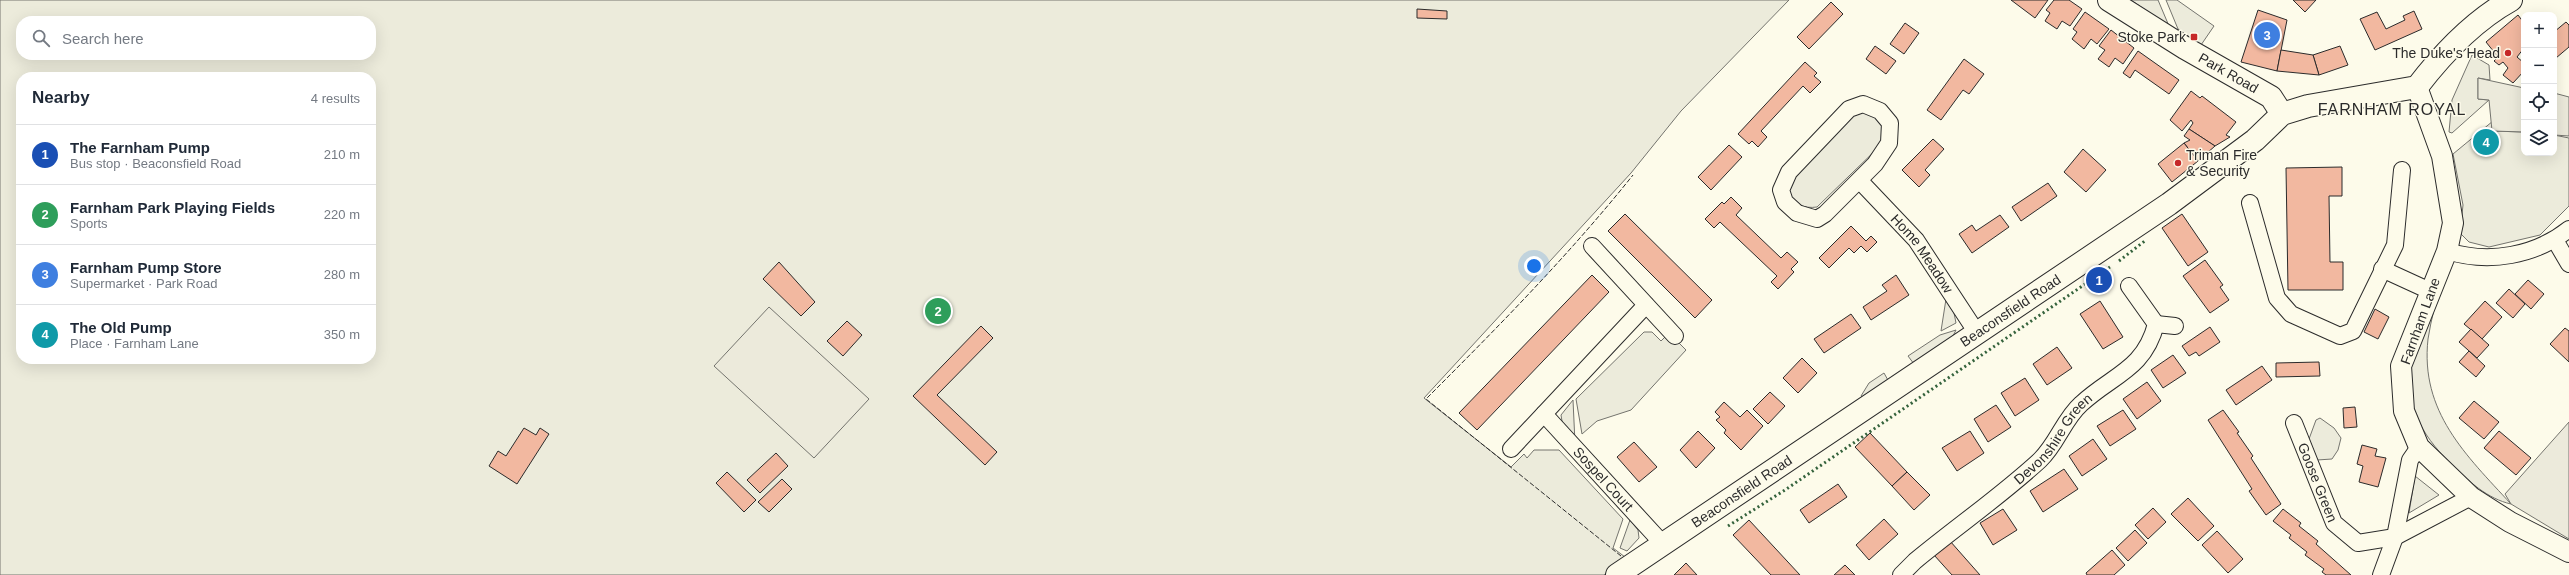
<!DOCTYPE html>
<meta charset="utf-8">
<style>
body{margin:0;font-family:Arial,sans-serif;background:#f2f2f3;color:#1f2937}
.controls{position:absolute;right:12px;top:12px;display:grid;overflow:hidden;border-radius:8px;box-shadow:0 4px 16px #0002}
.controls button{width:36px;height:36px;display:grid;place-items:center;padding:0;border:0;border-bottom:1px solid #e0e1e3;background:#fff;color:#1f2937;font:20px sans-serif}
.you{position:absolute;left:1534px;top:266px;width:14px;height:14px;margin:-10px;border:3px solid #fff;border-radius:50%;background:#1a73e8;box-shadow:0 0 0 6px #1a73e833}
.badge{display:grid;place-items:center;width:26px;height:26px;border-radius:50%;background:#ea580c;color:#fff;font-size:13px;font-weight:700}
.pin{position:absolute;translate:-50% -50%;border:2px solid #fff;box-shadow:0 1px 4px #0006}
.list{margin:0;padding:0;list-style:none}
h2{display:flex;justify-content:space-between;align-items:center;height:52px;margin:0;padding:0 16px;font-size:17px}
h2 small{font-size:13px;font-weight:400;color:#747a83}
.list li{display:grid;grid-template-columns:26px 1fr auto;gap:12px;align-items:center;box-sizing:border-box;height:60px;padding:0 16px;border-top:1px solid #e0e1e3}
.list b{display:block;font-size:15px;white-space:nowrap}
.list p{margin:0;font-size:13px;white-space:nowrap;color:#747a83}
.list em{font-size:13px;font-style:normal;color:#747a83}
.icon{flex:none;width:22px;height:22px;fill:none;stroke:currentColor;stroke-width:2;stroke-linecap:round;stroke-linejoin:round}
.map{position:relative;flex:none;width:2569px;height:575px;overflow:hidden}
.search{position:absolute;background:#fff;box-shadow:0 4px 16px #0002;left:16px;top:16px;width:360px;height:44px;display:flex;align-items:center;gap:10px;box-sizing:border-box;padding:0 14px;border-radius:16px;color:#747a83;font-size:15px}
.panel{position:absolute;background:#fff;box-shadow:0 4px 16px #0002;left:16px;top:72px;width:360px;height:292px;border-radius:16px}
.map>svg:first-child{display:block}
</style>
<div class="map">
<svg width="2569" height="575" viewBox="0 0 2569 575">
<rect width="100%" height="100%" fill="#fdfbea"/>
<g fill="#ecebdb" stroke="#74746e" fill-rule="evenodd">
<path d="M 0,0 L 1789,0 L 1681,111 L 1631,173 L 1424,398 L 1511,467 L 1524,454 L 1527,458 L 1534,450 L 1559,450 L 1623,519 L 1613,548 L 1625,557 L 1604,575 L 0,575 ZM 21,21 L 371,21 L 371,55 L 21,55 ZM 21,77 L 371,77 L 371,359 L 21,359 Z"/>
<path d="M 2131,0 L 2158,0 L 2169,26 Z"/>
<path d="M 2166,0 L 2177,0 L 2214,26 L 2201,45 L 2178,29 Z"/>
<path d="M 2472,55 L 2489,65 L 2490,80 L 2478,78 L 2478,99 L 2489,100 L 2452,133 L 2449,132 L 2452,100 Z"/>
<path d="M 1864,112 L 1874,115 L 1883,124 L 1882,144 L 1817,207 C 1804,209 1794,204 1788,192 L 1791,179 L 1853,116 Z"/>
<path d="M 2493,121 L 2492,131 L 2524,132 L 2524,153 L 2554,153 L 2554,135 L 2569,138 L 2569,206 L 2540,235 L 2489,247 L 2469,242 L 2460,233 L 2463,205 L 2453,154 Z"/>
<path d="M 2441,280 C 2437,299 2431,319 2428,339 C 2420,412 2466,455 2511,504 C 2488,499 2468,481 2451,464 C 2385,399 2412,356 2441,280 Z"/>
<path d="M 1946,299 L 1954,313 L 1956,323 L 1941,331 Z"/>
<path d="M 1956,330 L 1951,340 L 1914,364 L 1908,356 L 1940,335 Z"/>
<path d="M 1644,332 L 1652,332 L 1661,341 L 1669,333 L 1686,350 L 1631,410 L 1597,421 L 1582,434 L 1576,399 Z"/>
<path d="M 1884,373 L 1889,382 L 1866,398 L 1861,396 L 1869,383 Z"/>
<path d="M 1573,400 L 1575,443 L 1563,427 L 1561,415 Z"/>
<path d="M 2320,418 L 2334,428 L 2341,438 L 2338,450 L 2332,459 L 2317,460 L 2309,439 L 2316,420 Z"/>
<path d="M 2415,476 L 2439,495 L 2409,513 Z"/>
<path d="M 1630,520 L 1638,530 L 1639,538 L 1627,551 L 1620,548 Z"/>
</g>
<g fill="#eceadb" stroke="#74746e">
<path d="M 2478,78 L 2524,88 L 2524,132 L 2492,131 L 2489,100 L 2478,99 Z"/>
<path d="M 2554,93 L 2569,97 L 2569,136 L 2554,135 Z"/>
<path d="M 769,307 L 869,399 L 814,458 L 714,366 Z"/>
<path d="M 2569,422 L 2569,539 L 2511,504 L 2505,494 Z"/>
</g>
<g fill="#f2b8a0" stroke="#2b2b2b">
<path d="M 2011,0 L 2048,0 L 2035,18 Z"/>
<path d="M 2054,0 L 2069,0 L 2082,9 L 2070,26 L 2062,21 L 2057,29 L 2045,21 L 2050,13 L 2046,10 Z"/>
<path d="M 2293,0 L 2316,0 L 2305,12 Z"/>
<path d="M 1831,2 L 1843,14 L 1809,49 L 1797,37 Z"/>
<path d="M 1417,9 L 1447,11 L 1447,19 L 1417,18 Z"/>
<path d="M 2258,10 L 2287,20 L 2277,71 L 2241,62 Z"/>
<path d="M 2414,11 L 2422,29 L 2375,50 L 2360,19 L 2377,12 L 2386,29 L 2405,20 L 2403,16 Z"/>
<path d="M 2085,12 L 2109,29 L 2097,44 L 2091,39 L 2084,49 L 2072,39 L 2077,32 L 2073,29 Z"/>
<path d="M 2518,15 L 2524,23 L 2524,48 L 2517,57 L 2524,63 L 2524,71 L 2513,83 L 2503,75 L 2508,68 L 2503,62 L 2499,65 L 2494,61 L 2498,57 L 2486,42 Z"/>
<path d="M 2566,22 L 2569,25 L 2569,47 L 2556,58 L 2554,55 L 2554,32 Z"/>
<path d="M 1905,23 L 1919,33 L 1904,54 L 1890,44 Z"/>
<path d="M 2111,30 L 2134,48 L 2123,64 L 2115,58 L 2109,67 L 2098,59 L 2105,50 L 2099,46 Z"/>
<path d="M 1875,46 L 1896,61 L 1886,74 L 1866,59 Z"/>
<path d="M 2340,46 L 2348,65 L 2319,75 L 2313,55 Z"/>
<path d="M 2281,50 L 2313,55 L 2319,75 L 2277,71 Z"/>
<path d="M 2138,51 L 2179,80 L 2169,94 L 2135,70 L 2130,78 L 2123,73 Z"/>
<path d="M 1964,59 L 1984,74 L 1969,94 L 1963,90 L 1941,120 L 1927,110 Z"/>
<path d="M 1805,62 L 1817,73 L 1814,76 L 1821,82 L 1810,93 L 1803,86 L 1761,131 L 1767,137 L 1758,147 L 1752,141 L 1749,144 L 1738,134 Z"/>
<path d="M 2191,91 L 2200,98 L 2202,96 L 2236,122 L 2226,135 L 2230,137 L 2215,146 L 2189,129 L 2193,123 L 2191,120 L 2182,131 L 2170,120 Z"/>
<path d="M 2189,129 L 2215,146 L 2198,161 L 2184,143 L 2190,140 L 2184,136 Z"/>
<path d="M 2485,136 L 2491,138 L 2491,144 L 2487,148 L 2481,146 L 2480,140 Z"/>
<path d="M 1933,139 L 1944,149 L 1925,170 L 1930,175 L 1919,187 L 1902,170 Z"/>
<path d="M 2184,143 L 2198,161 L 2172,182 L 2158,164 Z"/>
<path d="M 1729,145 L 1742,157 L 1711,190 L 1698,177 Z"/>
<path d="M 2083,149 L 2106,170 L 2086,192 L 2064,172 Z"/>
<path d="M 2342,167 L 2342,196 L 2329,196 L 2330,262 L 2343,262 L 2343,290 L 2288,290 L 2286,168 Z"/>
<path d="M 2048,183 L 2057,196 L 2021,221 L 2012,207 Z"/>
<path d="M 1731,197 L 1742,208 L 1736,215 L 1781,258 L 1787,252 L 1798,262 L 1791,269 L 1794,272 L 1778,289 L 1771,282 L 1777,276 L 1720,222 L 1714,228 L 1705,219 L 1722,202 L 1724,204 Z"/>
<path d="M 1625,214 L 1712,300 L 1695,318 L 1608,231 Z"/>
<path d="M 2182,214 L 2208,252 L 2188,266 L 2162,228 Z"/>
<path d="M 2000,215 L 2009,227 L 1972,253 L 1959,234 L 1972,225 L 1976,231 Z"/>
<path d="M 1851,226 L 1866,241 L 1871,236 L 1877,242 L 1867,252 L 1861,246 L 1854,253 L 1849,248 L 1829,268 L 1819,258 Z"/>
<path d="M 2205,260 L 2223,285 L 2220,287 L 2229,300 L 2210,313 L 2183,276 Z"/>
<path d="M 779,262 L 815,302 L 801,316 L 763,279 Z"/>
<path d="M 1592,275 L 1609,292 L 1477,430 L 1459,413 Z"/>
<path d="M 1896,275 L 1909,295 L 1871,320 L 1863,307 L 1887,291 L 1882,285 Z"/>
<path d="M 2528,280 L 2544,294 L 2531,309 L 2515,294 Z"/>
<path d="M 2509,289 L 2525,304 L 2513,318 L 2496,303 Z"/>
<path d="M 2100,301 L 2123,337 L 2103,349 L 2080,314 Z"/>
<path d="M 2485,301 L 2502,317 L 2482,339 L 2464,324 Z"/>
<path d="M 2375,309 L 2389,317 L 2378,339 L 2364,332 Z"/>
<path d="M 1851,314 L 1861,328 L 1824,353 L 1814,339 Z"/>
<path d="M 847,321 L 862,335 L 843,356 L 827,341 Z"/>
<path d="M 981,326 L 993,338 L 937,395 L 997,452 L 985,465 L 913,396 Z"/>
<path d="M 2210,327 L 2220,342 L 2199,356 L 2196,352 L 2189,356 L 2182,346 Z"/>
<path d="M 2565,328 L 2569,331 L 2569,362 L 2550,344 Z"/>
<path d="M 2471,329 L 2489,345 L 2477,358 L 2459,342 Z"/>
<path d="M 2057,347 L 2072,368 L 2047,385 L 2033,364 Z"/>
<path d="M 2469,351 L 2485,366 L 2476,377 L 2459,362 Z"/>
<path d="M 2173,355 L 2186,373 L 2163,388 L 2151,370 Z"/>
<path d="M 1802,358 L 1817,373 L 1798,393 L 1783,378 Z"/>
<path d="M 2319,362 L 2320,376 L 2276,377 L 2276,363 Z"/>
<path d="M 2262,366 L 2272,380 L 2236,405 L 2226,390 Z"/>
<path d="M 2025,378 L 2039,400 L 2015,416 L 2001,393 Z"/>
<path d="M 2147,382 L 2161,401 L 2137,419 L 2123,399 Z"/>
<path d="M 1770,392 L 1785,406 L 1768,424 L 1753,409 Z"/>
<path d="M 2474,401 L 2499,422 L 2484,439 L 2459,418 Z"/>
<path d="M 1724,402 L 1740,417 L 1747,410 L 1763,426 L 1741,450 L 1724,433 L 1726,430 L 1716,420 L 1720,417 L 1715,412 Z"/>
<path d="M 1996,405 L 2011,427 L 1988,442 L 1974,419 Z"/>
<path d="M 2355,407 L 2357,427 L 2344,428 L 2343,408 Z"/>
<path d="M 2123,410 L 2136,429 L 2110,446 L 2097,426 Z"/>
<path d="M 2223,410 L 2239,432 L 2237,433 L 2253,456 L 2251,458 L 2281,504 L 2266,515 L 2249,491 L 2252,489 L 2208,420 Z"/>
<path d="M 524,428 L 536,435 L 540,428 L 549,434 L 517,484 L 489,466 L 498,451 L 506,456 Z"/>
<path d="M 1698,431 L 1715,448 L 1696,468 L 1680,450 Z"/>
<path d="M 1970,431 L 1984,453 L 1957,471 L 1942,448 Z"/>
<path d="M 2499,431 L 2531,458 L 2516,475 L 2484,448 Z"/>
<path d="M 1870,433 L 1907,472 L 1892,486 L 1855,447 Z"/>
<path d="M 2093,439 L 2107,459 L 2082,476 L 2069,456 Z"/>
<path d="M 1634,442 L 1657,467 L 1639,482 L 1617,457 Z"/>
<path d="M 2362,445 L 2377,449 L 2375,456 L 2386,458 L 2378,487 L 2359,482 L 2363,466 L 2357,464 Z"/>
<path d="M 776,453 L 788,466 L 760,493 L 747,480 Z"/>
<path d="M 2064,469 L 2078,489 L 2043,512 L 2030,491 Z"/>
<path d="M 727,472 L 756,500 L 744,512 L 716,483 Z"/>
<path d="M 1907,472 L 1930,495 L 1914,510 L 1892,486 Z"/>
<path d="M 782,479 L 792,489 L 769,512 L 758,502 Z"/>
<path d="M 1838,484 L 1847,497 L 1809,523 L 1800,510 Z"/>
<path d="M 2188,498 L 2214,526 L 2198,541 L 2171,514 Z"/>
<path d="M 2153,508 L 2166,522 L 2148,539 L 2135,525 Z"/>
<path d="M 2003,509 L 2017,530 L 1993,545 L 1980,523 Z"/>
<path d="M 2283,509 L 2301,523 L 2299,526 L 2318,541 L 2316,544 L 2351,575 L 2326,575 L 2322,572 L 2324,569 L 2305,555 L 2307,552 L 2289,538 L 2291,535 L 2273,521 Z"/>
<path d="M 1884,519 L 1898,534 L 1869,560 L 1856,545 Z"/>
<path d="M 1749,520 L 1800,575 L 1771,575 L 1733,535 Z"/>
<path d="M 2135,530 L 2147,543 L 2128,561 L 2116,548 Z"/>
<path d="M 2217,531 L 2243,559 L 2228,573 L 2202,545 Z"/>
<path d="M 1950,541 L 1980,575 L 1952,575 L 1934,555 Z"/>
<path d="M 2112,550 L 2125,565 L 2114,575 L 2087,575 L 2086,573 Z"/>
<path d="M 1686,563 L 1697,575 L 1674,575 Z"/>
<path d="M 1845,565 L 1855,575 L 1834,575 Z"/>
</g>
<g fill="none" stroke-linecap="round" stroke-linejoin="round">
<g stroke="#2b2b2b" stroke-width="18">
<g id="minor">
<path id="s1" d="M 1859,180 L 1875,164 L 1889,143 L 1890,123 L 1880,111 L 1863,104 L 1849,109 L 1789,172 L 1781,190 L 1785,202 L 1797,213 L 1817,219 L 1825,214 L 1859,180 L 1916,240 L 1977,333"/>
<path d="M 2250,203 L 2277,298 L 2291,314 L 2340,336 L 2353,331 L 2395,245 L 2402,170"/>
<path d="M 2555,240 L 2569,264"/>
<path d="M 1592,246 L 1675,336"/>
<path d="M 2447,251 C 2489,264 2535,256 2569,229"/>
<path d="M 2382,269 L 2430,291"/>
<path d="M 2156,324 L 2175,326"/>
<path id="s2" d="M 1544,414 L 1663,544"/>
<path id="s3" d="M 2294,423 L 2334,523 L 2358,543 L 2395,537 L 2471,497"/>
<path d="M 1511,449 L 1646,305"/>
<path id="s4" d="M 1901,575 L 1915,561 C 1956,527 2001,496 2040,460 C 2057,444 2064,419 2081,404 C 2112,375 2144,370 2156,324 L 2129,286"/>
<path d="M 2381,575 L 2395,537 L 2410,460 L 2419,447"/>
</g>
</g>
<g stroke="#2b2b2b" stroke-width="22">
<path id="tertiary" d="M 2417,87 L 2442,156 L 2453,223 L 2447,251 L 2401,366 L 2404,411 L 2419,447 L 2471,497 L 2510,522 L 2569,552"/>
</g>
<g stroke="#2b2b2b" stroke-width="24">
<g id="secondary">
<path id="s5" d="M 2109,0 L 2185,48 L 2271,97 L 2282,114"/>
</g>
</g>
<g stroke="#2b2b2b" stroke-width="24">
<g id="primary">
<path id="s6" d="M 1617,575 L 2169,204 L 2255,140 L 2282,114 L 2308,106 L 2417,87 C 2443,53 2473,21 2511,0"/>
</g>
</g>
<use href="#minor" stroke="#fdfbea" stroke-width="16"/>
<use href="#tertiary" stroke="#fdfbea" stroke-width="20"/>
<use href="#secondary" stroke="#fdfbea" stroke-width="22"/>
<use href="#primary" stroke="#fdfbea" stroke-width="22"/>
<g stroke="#34623c" stroke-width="3" stroke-dasharray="2 3" stroke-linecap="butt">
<path d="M 2119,261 L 2146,240"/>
<path d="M 1728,526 L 1785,490 L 2110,267"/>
</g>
<path stroke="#2b2b2b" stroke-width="1" stroke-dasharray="5 2" stroke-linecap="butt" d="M 1621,556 L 1426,399 C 1498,327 1569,255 1633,175"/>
</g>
<g fill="#c62828" stroke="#fdfbea" stroke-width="1.5">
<rect x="2190" y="33" width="8" height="8" rx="2"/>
<circle cx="2508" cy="53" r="4"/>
<circle cx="2178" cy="163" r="4"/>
</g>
<g text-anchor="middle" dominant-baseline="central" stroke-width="3" stroke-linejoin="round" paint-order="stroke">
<g font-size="14" fill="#2b2b2b" stroke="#fdfbea" text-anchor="end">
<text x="2186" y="37">Stoke Park</text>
<text x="2500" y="53">The Duke's Head</text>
<text x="2186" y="155" text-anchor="start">Triman Fire<tspan x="2186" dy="16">&amp; Security</tspan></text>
</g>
<g font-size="14" fill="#2b2b2b" stroke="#fdfbea">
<text stroke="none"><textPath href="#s5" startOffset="140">Park Road</textPath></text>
<text stroke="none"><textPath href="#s1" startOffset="428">Home Meadow</textPath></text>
<text stroke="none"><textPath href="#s6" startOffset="474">Beaconsfield Road</textPath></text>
<text transform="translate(2420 321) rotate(-70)">Farnham Lane</text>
<text stroke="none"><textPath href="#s4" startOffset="205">Devonshire Green</textPath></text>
<text stroke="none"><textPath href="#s2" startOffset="88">Sospel Court</textPath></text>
<text stroke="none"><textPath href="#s3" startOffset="64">Goose Green</textPath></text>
<text stroke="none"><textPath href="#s6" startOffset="150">Beaconsfield Road</textPath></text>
</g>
<g font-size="16" letter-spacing="1" fill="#2b2b2b" stroke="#fdfbea">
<text x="2392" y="109">FARNHAM ROYAL</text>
</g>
</g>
</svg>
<div class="controls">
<button>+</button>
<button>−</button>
<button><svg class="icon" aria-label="locate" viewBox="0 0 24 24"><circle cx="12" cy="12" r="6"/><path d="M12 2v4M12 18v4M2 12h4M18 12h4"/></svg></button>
<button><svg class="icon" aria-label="layers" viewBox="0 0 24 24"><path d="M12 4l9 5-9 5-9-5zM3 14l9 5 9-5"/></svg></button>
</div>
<div class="you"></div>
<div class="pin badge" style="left:2099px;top:280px;background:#1a4fb4">1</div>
<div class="pin badge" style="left:938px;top:311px;background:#2e9e5b">2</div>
<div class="pin badge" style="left:2267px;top:35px;background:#3f7fe0">3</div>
<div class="pin badge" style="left:2486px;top:142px;background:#0f9aa8">4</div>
<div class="search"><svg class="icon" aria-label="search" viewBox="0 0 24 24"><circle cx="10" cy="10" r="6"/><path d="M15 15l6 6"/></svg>Search here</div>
<section class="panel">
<h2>Nearby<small>4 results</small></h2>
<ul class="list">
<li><span class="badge" style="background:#1a4fb4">1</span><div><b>The Farnham Pump</b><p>Bus stop · Beaconsfield Road</p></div><em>210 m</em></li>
<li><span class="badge" style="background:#2e9e5b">2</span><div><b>Farnham Park Playing Fields</b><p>Sports</p></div><em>220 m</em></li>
<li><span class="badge" style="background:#3f7fe0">3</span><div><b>Farnham Pump Store</b><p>Supermarket · Park Road</p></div><em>280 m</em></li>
<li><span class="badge" style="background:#0f9aa8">4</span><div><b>The Old Pump</b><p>Place · Farnham Lane</p></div><em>350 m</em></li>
</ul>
</section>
</div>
